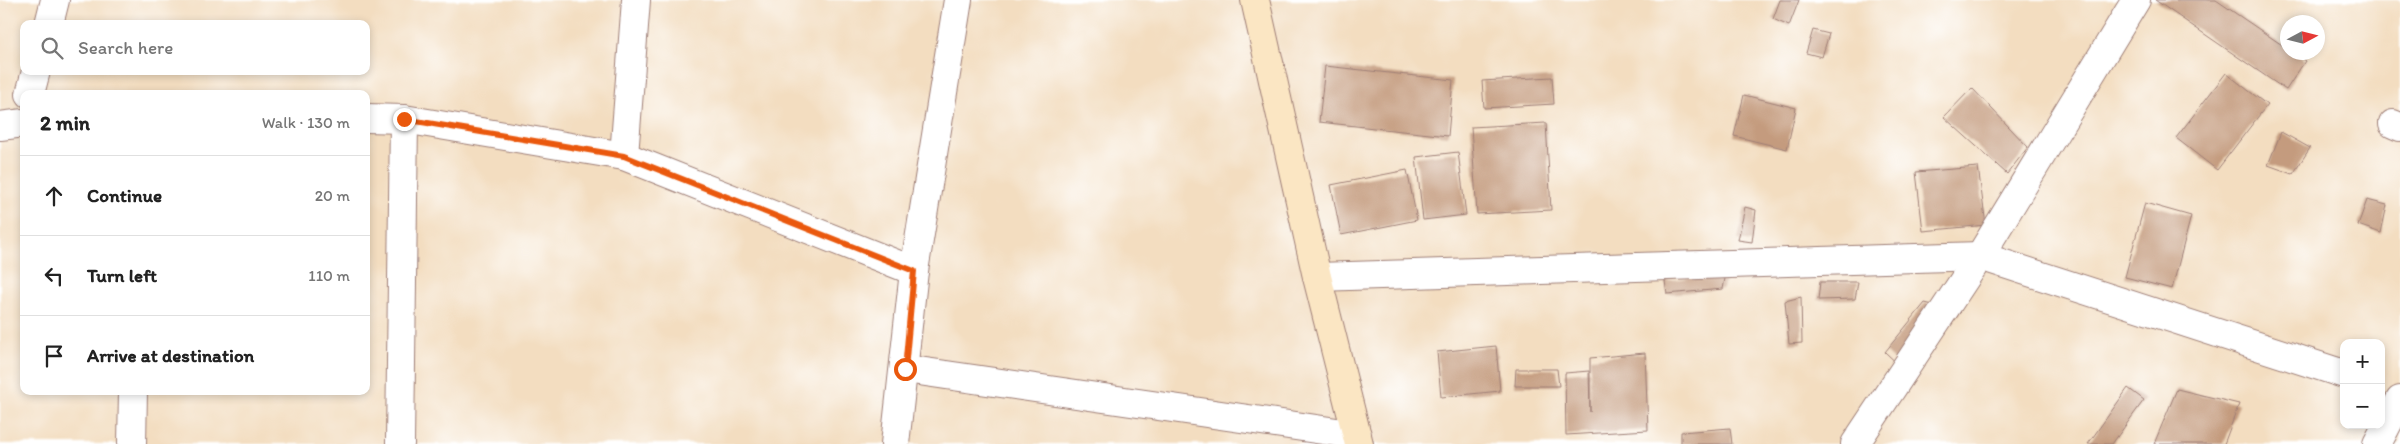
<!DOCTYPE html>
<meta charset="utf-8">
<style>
body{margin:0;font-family:Itim,sans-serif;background:#f2f2f2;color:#222}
.controls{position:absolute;right:15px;bottom:15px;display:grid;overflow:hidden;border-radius:10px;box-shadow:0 2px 8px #0003}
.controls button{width:45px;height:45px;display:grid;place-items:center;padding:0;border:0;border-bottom:1px solid #e0e0e0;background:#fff;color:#222;font:25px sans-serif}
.compass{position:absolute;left:2280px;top:15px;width:45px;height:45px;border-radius:50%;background:#fff;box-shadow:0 2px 8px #0003;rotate:83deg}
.stop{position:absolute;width:15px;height:15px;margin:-11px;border:4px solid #ea580c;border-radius:50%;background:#fff}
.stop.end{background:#ea580c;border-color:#fff;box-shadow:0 1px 5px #0008}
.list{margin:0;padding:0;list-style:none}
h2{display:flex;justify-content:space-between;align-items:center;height:65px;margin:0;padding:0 20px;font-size:21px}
h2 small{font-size:16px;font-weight:400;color:#767676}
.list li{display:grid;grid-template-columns:32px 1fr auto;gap:15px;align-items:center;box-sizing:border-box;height:80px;padding:0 20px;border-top:1px solid #e0e0e0}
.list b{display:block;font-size:19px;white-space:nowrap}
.list em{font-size:16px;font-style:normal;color:#767676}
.icon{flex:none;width:28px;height:28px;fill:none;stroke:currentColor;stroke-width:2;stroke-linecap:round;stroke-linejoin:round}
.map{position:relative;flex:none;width:2400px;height:444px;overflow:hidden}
.search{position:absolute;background:#fff;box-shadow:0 2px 8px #0003;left:20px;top:20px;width:350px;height:55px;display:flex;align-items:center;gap:12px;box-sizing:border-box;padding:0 18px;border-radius:10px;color:#767676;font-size:19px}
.panel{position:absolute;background:#fff;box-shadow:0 2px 8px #0003;left:20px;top:90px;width:350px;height:305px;border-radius:10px}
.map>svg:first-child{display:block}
</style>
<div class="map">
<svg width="2400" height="444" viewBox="0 0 2400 444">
<rect width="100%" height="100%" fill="#fff"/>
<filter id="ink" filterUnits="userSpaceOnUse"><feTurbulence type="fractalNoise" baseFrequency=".02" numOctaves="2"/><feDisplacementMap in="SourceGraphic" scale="10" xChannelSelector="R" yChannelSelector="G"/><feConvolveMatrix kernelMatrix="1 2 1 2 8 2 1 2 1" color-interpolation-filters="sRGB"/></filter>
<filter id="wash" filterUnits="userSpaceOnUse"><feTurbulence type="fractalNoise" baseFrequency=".0096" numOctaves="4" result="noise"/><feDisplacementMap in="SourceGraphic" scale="20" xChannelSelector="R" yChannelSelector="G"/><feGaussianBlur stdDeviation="1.12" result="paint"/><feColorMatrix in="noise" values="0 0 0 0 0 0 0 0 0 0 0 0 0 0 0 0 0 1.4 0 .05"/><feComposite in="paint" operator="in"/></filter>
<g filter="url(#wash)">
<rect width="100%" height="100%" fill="#f3ddc0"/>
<g id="blocks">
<g fill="#c49b7e">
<path d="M 1780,0 L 1799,0 L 1789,26 L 1773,19 Z"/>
<path d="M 2155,0 L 2216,0 L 2288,49 L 2288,52 L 2293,52 L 2305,61 L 2286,90 Z"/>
<path d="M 1813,30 L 1829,34 L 1822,57 L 1806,53 Z"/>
<path d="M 1325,66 L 1453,80 L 1448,136 L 1319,122 Z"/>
<path d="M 2226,73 L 2267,105 L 2217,170 L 2176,138 Z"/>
<path d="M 1552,77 L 1554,104 L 1484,108 L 1482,81 Z"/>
<path d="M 1972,88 L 2028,147 L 2007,174 L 1944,117 Z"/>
<path d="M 1744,95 L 1796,108 L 1787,149 L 1734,136 Z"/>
<path d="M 1546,123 L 1551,210 L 1477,214 L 1471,127 Z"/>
<path d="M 2281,132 L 2310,148 L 2293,174 L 2268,165 Z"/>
<path d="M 1458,152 L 1466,215 L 1423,220 L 1416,157 Z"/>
<path d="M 1978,167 L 1986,225 L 1923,231 L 1916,172 Z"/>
<path d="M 1407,170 L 1417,220 L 1341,235 L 1331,185 Z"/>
<path d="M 2367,200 L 2387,205 L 2381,233 L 2358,225 Z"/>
<path d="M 2145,203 L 2191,216 L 2172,289 L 2125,277 Z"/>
<path d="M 1745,207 L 1756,210 L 1752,242 L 1738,240 Z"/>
<path d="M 1726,273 L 1723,289 L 1667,294 L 1665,281 Z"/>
<path d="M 1820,282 L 1858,282 L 1855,299 L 1818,300 Z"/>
<path d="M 1801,297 L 1802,343 L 1789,344 L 1785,301 Z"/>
<path d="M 1925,303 L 1961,312 L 1904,370 L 1885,352 Z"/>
<path d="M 1496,346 L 1500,391 L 1441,397 L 1437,352 Z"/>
<path d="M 1645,353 L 1648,430 L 1566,435 L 1565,373 L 1589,371 L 1590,412 L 1590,358 Z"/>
<path d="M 1516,369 L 1557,369 L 1559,386 L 1515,386 Z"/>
<path d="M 2128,388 L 2144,400 L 2112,444 L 2088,444 Z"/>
<path d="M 2177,389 L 2239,404 L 2224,444 L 2154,444 Z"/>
<path d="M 1730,428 L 1732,444 L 1681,444 L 1681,432 Z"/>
</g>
</g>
</g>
<g filter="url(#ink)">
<use href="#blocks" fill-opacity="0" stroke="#9e7e76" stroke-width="1"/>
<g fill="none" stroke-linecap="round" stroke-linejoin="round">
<g stroke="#9e7e76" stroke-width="30">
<g id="minor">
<path d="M 49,24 L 55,0"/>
<path d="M 30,94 L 36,71"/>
<path d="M 366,118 L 404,119 L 624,156 L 914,271"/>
<path d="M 2393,124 L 2400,127"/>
<path d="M 0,126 L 24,123"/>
<path d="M 624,156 L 636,0"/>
<path d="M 1317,277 L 1980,256 L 2344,374"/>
<path d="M 905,369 L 1357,435"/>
<path d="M 132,444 L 133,391"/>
<path d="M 400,444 L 404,119"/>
<path d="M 895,444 L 914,271 L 958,0"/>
<path d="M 1855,444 L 1980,256 L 2136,0"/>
<path d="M 2377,444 L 2400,400"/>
</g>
</g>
<g stroke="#9e7e76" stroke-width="30">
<path id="secondary" d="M 1255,0 L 1317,277 L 1359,444"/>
</g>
<use href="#minor" stroke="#fff" stroke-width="28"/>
<use href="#secondary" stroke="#fbe6c3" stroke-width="28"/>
</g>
</g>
<g fill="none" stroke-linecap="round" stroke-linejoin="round" filter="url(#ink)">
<path stroke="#ea580c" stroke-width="6" d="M 404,119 L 624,156 L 914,271 L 905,369"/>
</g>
</svg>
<div class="controls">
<button>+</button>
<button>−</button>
</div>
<svg class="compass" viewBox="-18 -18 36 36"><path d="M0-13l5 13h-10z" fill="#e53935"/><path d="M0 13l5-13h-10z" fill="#767676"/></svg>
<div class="stop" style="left:905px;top:369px"></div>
<div class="stop end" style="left:404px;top:119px"></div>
<div class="search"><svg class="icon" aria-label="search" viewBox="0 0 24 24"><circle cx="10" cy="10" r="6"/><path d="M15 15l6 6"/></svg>Search here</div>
<section class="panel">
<h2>2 min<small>Walk · 130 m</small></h2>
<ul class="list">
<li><svg class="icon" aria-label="ahead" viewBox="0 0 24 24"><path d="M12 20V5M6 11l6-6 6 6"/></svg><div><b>Continue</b></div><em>20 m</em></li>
<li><svg class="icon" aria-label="left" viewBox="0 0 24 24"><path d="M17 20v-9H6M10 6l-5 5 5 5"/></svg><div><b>Turn left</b></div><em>110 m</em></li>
<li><svg class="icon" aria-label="arrive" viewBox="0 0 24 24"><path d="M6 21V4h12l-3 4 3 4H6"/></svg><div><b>Arrive at destination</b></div></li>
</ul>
</section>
</div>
